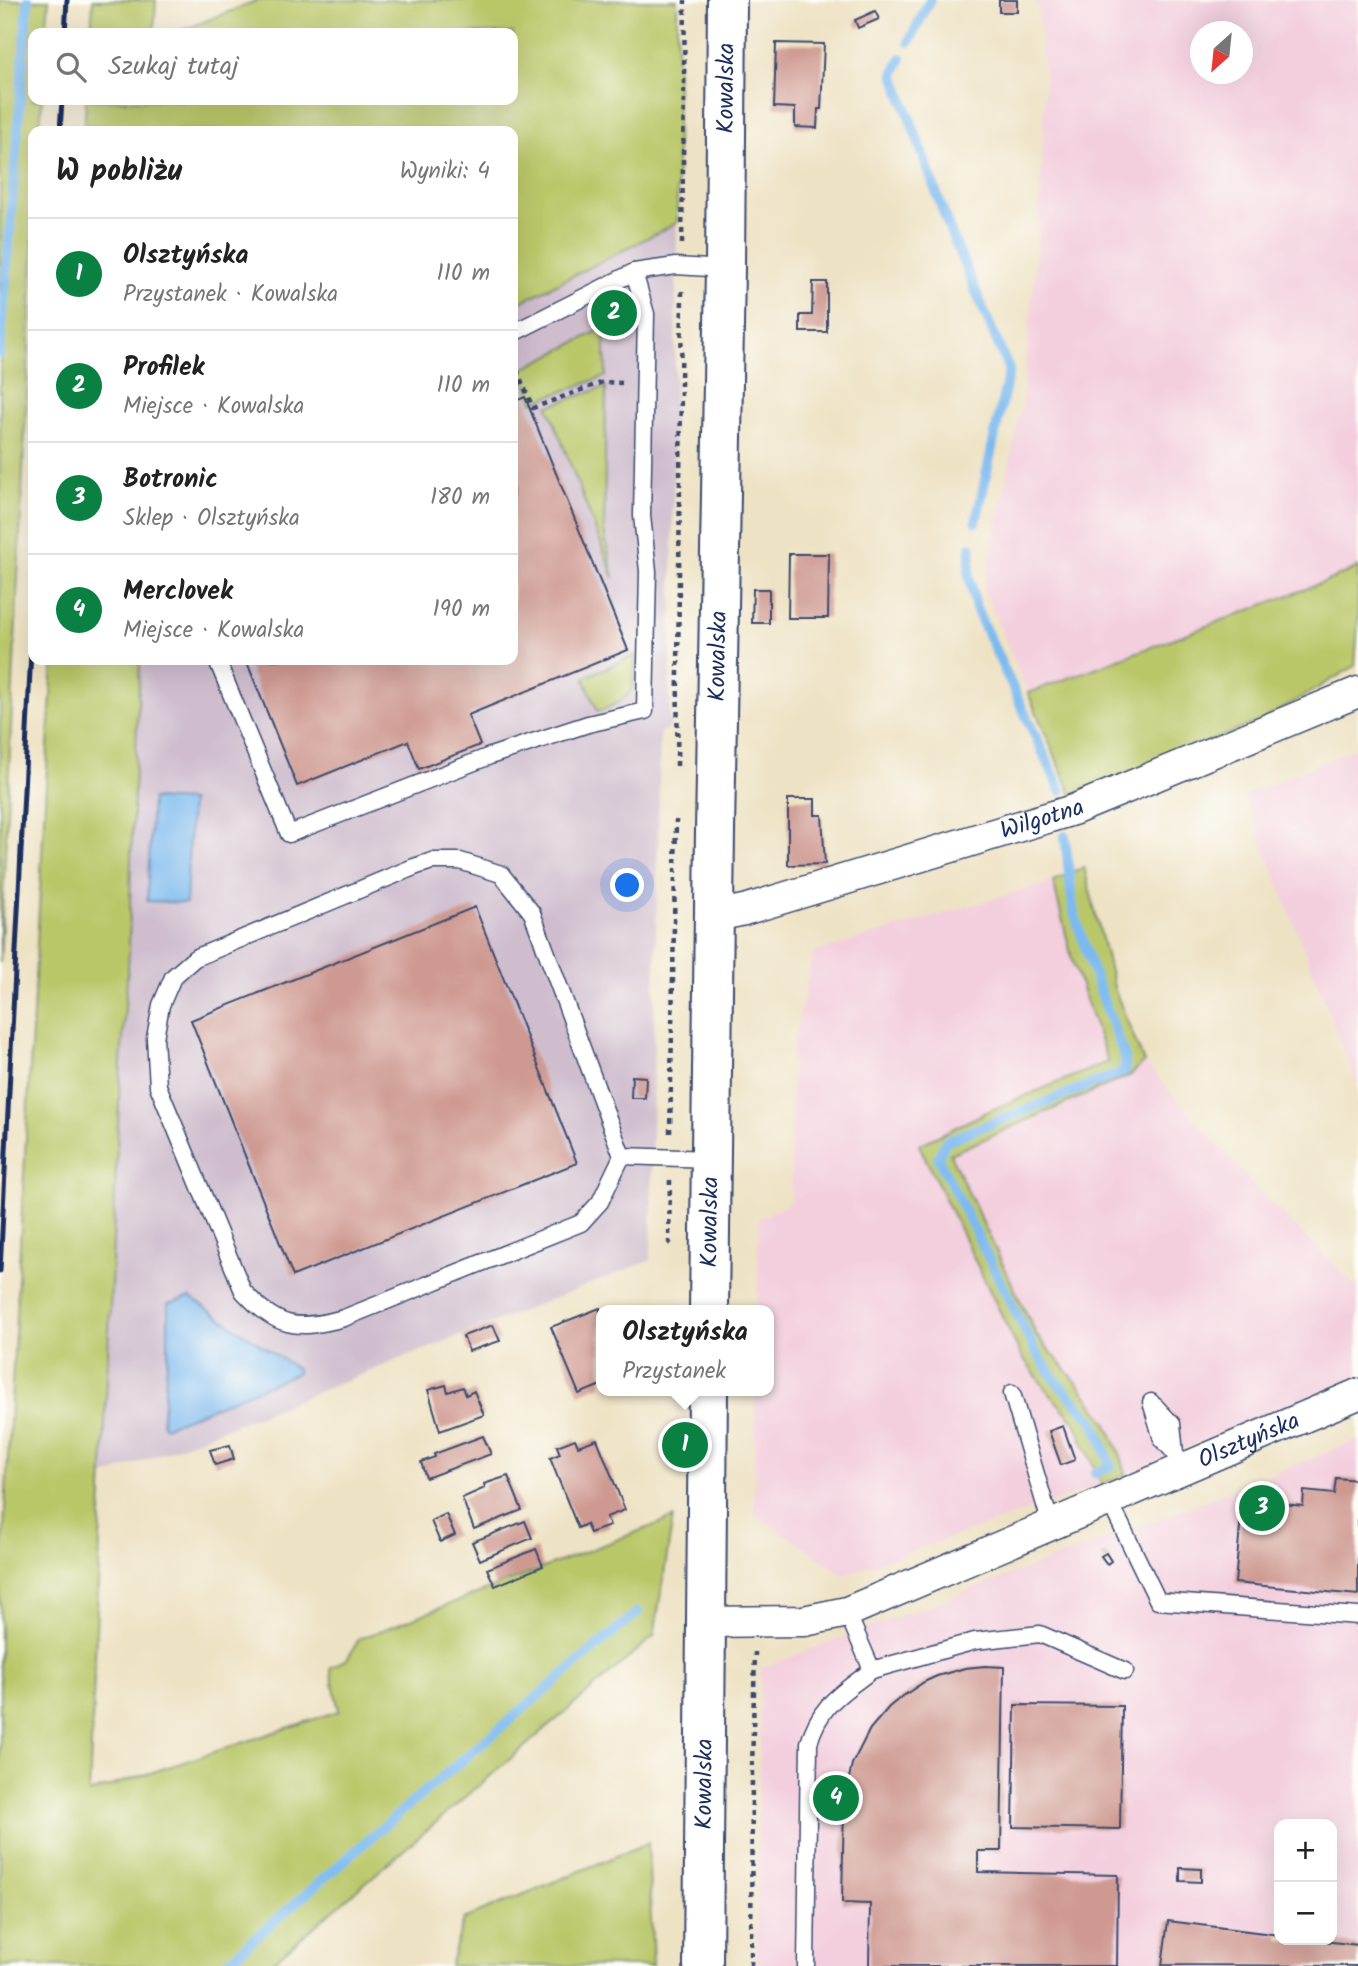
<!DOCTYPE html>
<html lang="pl">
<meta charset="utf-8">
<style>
body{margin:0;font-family:Kalam,sans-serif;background:#f6f6f6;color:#222}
.controls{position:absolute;right:21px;bottom:21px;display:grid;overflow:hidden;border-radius:14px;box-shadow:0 7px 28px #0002}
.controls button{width:63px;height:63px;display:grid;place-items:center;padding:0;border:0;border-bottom:2px solid #e0e0e0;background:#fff;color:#222;font:35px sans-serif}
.compass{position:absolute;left:1190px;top:21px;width:63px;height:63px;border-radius:50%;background:#fff;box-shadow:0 7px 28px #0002;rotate:207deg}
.you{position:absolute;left:628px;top:886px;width:24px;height:24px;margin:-18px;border:5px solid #fff;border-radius:50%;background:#1a73e8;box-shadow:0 0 0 10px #1a73e833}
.badge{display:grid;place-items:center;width:46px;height:46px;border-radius:50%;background:#0b8043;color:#fff;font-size:23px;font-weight:700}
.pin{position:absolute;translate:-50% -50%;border:4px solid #fff;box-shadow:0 2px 7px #0006}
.popup{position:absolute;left:596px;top:1305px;width:178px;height:91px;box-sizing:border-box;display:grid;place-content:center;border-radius:14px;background:#fff;filter:drop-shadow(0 2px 5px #0005);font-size:23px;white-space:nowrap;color:#767676}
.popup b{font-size:26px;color:#222}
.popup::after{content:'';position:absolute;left:50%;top:100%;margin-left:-14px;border:14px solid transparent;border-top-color:#fff}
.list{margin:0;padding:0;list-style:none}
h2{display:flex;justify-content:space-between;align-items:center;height:91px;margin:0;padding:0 28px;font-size:30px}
h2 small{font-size:23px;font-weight:400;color:#767676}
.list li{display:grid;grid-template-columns:46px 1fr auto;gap:21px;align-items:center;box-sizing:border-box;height:112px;padding:0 28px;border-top:2px solid #e0e0e0}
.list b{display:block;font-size:26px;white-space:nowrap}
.list p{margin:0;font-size:23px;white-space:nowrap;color:#767676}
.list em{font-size:23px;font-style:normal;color:#767676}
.icon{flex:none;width:38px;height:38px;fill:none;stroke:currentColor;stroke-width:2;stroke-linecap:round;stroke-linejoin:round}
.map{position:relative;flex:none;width:1358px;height:1966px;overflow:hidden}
.search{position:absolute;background:#fff;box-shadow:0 7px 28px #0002;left:28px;top:28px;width:490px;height:77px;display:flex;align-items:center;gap:18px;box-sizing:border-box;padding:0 24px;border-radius:14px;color:#767676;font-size:26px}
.panel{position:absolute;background:#fff;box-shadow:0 7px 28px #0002;left:28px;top:126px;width:490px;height:539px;border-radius:14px}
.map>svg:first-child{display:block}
</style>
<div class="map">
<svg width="1358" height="1966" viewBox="0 0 1358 1966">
<rect width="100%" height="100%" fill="#fdfcf7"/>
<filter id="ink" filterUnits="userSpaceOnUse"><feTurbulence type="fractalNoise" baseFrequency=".0143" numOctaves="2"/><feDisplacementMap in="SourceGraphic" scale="14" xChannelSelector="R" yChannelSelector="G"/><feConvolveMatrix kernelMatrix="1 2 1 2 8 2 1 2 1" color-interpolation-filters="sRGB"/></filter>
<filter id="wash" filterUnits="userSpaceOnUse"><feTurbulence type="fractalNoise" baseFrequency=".00686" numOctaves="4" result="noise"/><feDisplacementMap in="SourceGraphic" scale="28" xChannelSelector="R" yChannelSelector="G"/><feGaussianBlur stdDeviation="1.57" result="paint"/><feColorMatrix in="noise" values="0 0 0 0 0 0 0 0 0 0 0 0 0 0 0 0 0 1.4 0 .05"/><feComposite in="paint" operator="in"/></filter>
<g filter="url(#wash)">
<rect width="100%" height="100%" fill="#eee2c4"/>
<g fill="#f3cfde" fill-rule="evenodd">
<path d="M 1037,0 L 1358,0 L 1358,567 L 1335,578 L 1028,693 L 984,590 L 1023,397 L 1039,224 L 1045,79 ZM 1200,32 L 1242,32 L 1242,74 L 1200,74 Z"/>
<path d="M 1358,747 L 1358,1087 L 1244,796 Z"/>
<path d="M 1084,867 L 1115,991 L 1144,1062 L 1265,1198 L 1358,1288 L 1358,1375 L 1102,1485 L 844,1575 L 754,1513 L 755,1391 L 769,1391 L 769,1310 L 757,1310 L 759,1218 L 791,1202 L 792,1050 L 813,953 L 1053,881 Z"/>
<path d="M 1358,1440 L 1358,1966 L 756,1966 L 761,1668 L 1149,1523 ZM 1279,1824 L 1332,1824 L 1332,1940 L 1279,1940 Z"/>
</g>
<path fill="#cfbdce" d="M 677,223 L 670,728 L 660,732 L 652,1137 L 651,1260 L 102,1477 L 120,1078 L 129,950 L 131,858 L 140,660 L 513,660 L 513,306 Z"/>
<g fill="#bac769" stroke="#6a7b64" stroke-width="2">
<path d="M 0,0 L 49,0 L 46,33 L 33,33 L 33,100 L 42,100 L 40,131 L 33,131 L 33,257 L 0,963 Z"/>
<path d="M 93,0 L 156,0 L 154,33 L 91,33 Z"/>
<path d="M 259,0 L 677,0 L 677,223 L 513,306 L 513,131 L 84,131 L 86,100 L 513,100 L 513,33 L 175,33 Z"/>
<path d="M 604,328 L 606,376 L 533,402 L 521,370 Z"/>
<path d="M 606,387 L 604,532 L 614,578 L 548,406 Z"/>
<path d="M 1358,567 L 1358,625 L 1355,666 L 1261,721 L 1072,795 L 1028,693 L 1335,578 Z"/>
<path d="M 635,655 C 634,695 634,696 598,712 L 584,678 Z"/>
<path d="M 53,660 L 140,660 L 131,858 L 129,950 L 120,1078 L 89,1793 L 339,1711 L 330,1668 L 348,1658 L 359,1639 L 673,1518 L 654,1636 L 268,1966 L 0,1966 L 0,1598 Z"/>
<path d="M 1084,867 L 1115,991 L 1144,1062 L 1131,1075 L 950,1154 L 1037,1336 L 1080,1386 L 1106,1422 L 1121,1456 L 1126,1474 L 1102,1485 L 1075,1422 L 1048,1392 L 1021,1355 L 919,1145 L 991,1110 L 1108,1062 L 1073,963 L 1053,881 Z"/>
<path d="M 648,1843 L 653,1966 L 450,1966 L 464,1919 Z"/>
</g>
<g fill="#7cb9ef" stroke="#4c74a6" stroke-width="2">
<path d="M 152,799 L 191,801 L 186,903 L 147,901 Z"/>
<path d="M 190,1297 L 297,1369 L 297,1373 L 165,1427 L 162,1423 L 168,1350 L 168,1304 Z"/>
</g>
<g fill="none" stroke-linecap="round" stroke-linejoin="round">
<g stroke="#7cb9ef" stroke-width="10">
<path d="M 909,42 L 930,0"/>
<path d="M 901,58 L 894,74 L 949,228 L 1009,370 L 976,522"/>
<path d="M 0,354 L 28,0"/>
<path d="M 971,547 L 969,575 L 976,609 L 1061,791"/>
<path d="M 1065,836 L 1073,909 L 1092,969 L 1125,1058 L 1125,1071 L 946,1141 L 938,1158 L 1036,1352 L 1057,1382 L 1094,1422 L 1111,1466 L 1095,1473"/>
<path d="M 223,1966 L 377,1832 L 638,1612"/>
</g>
</g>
<g id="blocks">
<g fill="#ce9991">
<rect x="999" y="0" width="18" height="12"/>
<path d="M 875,11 L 879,19 L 858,28 L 855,20 Z"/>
<path d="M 776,43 L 824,44 L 821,109 L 818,109 L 817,128 L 795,127 L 795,108 L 774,107 Z"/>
<path d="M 813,282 L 827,282 L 827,332 L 800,332 L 800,315 L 812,315 Z"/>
<path d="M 525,397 L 628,650 L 468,715 L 480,745 L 419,769 L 408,741 L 297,786 L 246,660 L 513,660 L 513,402 Z"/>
<path d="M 789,554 L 829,554 L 828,618 L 788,618 Z"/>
<path d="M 753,589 L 769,589 L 769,623 L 752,623 Z"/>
<path d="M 788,799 L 815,799 L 815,815 L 822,815 L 825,864 L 788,865 Z"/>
<path d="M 475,907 L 577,1163 L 293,1276 L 191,1020 Z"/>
<path d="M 632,1076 L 646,1077 L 645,1098 L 631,1098 Z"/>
<path d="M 600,1308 L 601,1385 L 579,1394 L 551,1327 Z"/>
<path d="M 493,1325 L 500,1341 L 469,1351 L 463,1336 Z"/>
<path d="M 446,1385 L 448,1392 L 463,1387 L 466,1395 L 474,1391 L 484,1415 L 440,1431 L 428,1390 Z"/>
<path d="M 1063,1426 L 1075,1460 L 1061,1465 L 1049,1431 Z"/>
<path d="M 483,1436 L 491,1454 L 426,1478 L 421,1462 L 435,1457 L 434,1454 Z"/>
<path d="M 575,1439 L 578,1446 L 597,1439 L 625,1510 L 606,1517 L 610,1526 L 590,1533 L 586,1524 L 578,1528 L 550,1458 L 560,1454 L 557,1446 Z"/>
<path d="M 230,1445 L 234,1459 L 215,1465 L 210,1450 Z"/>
<path d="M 508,1476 L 522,1510 L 474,1529 L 462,1498 L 485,1488 L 484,1484 Z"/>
<path d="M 1336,1478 L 1358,1480 L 1358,1595 L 1235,1583 L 1241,1515 L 1271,1518 L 1273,1503 L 1303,1506 L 1304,1491 L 1334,1494 Z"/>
<path d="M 446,1514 L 455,1535 L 440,1542 L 431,1521 Z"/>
<path d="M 525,1521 L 532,1538 L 480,1560 L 472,1542 Z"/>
<path d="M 536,1549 L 543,1566 L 495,1586 L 487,1569 Z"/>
<path d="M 1106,1553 L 1111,1561 L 1107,1564 L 1101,1556 Z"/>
<path d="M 985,1666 L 1004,1667 L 1001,1851 L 978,1851 L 978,1872 L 1118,1875 L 1117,1966 L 869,1966 L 870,1904 L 842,1903 L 844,1802 L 852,1764 L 870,1729 L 889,1707 L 900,1698 L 924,1682 L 937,1676 L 965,1668 Z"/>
<path d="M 1015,1705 L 1122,1706 L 1120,1829 L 1013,1827 Z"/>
<path d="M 1180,1868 L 1201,1869 L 1201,1882 L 1180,1881 Z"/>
<path d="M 1168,1921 L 1279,1935 L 1279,1940 L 1314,1940 L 1358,1945 L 1358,1966 L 1162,1965 Z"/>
</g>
</g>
</g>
<g filter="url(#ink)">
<use href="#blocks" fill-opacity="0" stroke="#3b4a6d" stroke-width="2"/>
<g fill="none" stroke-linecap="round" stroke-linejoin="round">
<g stroke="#3b4a6d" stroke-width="19">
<g id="lane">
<path d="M 513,333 L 634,272 L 676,266 L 725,269"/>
<path d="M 217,660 L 289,834 L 490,756 L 588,724 L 645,711 L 648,571 L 642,516 L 646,314 L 634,272"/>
<path d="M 432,861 L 460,861 L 501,874 L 532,913 L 622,1156 L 600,1202 L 581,1223 L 344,1318 C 296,1331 277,1328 243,1291 L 158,1086 L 155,1038 L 161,1005 L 173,977 L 195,958 L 414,867 Z"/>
<path d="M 622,1156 L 711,1159"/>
<path d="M 1012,1393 L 1051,1525"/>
<path d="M 1151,1402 L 1162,1439 L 1175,1453 L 1183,1469"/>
<path d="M 1155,1406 L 1172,1424 L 1175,1453"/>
<path d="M 1109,1500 L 1158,1601 L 1358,1616"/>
<path d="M 872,1670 L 975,1641 L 1040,1634 L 1125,1671"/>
<path d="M 806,1966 L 809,1743 C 820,1704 842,1693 872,1670 L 847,1612"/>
</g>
</g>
<g stroke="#3b4a6d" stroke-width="33">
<g id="street">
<path id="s1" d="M 715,911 L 730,913 L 744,910 L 1073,810 L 1358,692"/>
<path id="s2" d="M 706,1622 L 804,1621 L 847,1612 L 1358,1394"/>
</g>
</g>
<g stroke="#3b4a6d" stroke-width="42">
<g id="secondary">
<path id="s3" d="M 709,1310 L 715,831 L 725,269 L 727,0"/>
<path id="s4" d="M 703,1966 L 708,1391"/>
</g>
</g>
<g stroke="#3b4a6d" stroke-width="4.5" stroke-dasharray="5 5" stroke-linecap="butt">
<path d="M 682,244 L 685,0"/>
<path d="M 513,361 L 533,408 L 603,382 L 622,383"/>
<path d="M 677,766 L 682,291"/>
<path d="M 670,1133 L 676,820"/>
<path d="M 670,1180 L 669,1242 L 673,1247"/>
<path d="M 751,1966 L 752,1769 L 755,1652"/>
</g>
<use href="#lane" stroke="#fff" stroke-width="16"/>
<use href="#street" stroke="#fff" stroke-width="30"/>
<use href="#secondary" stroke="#fff" stroke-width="38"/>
<g stroke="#1b2f5e" stroke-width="5">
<path d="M 65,33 L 67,0"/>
<path d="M 60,131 L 62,100"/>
<path d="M 0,1271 L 33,611"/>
</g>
</g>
</g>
<g text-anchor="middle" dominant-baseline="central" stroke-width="5" stroke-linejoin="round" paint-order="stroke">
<g font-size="24" fill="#1b2f5e" stroke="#fdfcf7">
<text stroke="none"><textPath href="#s3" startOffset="1222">Kowalska</textPath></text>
<text stroke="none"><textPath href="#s3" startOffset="654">Kowalska</textPath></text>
<text stroke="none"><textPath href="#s1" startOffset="341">Wilgotna</textPath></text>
<text stroke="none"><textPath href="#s3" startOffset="88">Kowalska</textPath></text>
<text stroke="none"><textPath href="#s2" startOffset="579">Olsztyńska</textPath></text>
<text stroke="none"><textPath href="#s4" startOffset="182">Kowalska</textPath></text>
</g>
</g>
</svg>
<div class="controls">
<button>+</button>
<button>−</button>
</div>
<svg class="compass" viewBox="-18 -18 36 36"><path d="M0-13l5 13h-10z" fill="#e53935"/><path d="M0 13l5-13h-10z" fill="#767676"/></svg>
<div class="you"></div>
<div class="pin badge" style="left:685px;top:1445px">1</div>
<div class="popup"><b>Olsztyńska</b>Przystanek</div>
<div class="pin badge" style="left:614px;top:313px">2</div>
<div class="pin badge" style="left:1262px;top:1508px">3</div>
<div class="pin badge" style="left:836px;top:1798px">4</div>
<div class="search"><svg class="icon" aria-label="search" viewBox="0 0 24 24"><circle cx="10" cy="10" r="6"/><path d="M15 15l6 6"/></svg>Szukaj tutaj</div>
<section class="panel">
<h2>W pobliżu<small>Wyniki: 4</small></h2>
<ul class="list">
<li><span class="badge">1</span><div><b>Olsztyńska</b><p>Przystanek · Kowalska</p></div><em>110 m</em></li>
<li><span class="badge">2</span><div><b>Profilek</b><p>Miejsce · Kowalska</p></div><em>110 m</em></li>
<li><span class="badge">3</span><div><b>Botronic</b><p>Sklep · Olsztyńska</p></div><em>180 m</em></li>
<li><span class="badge">4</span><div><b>Merclovek</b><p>Miejsce · Kowalska</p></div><em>190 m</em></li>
</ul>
</section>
</div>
